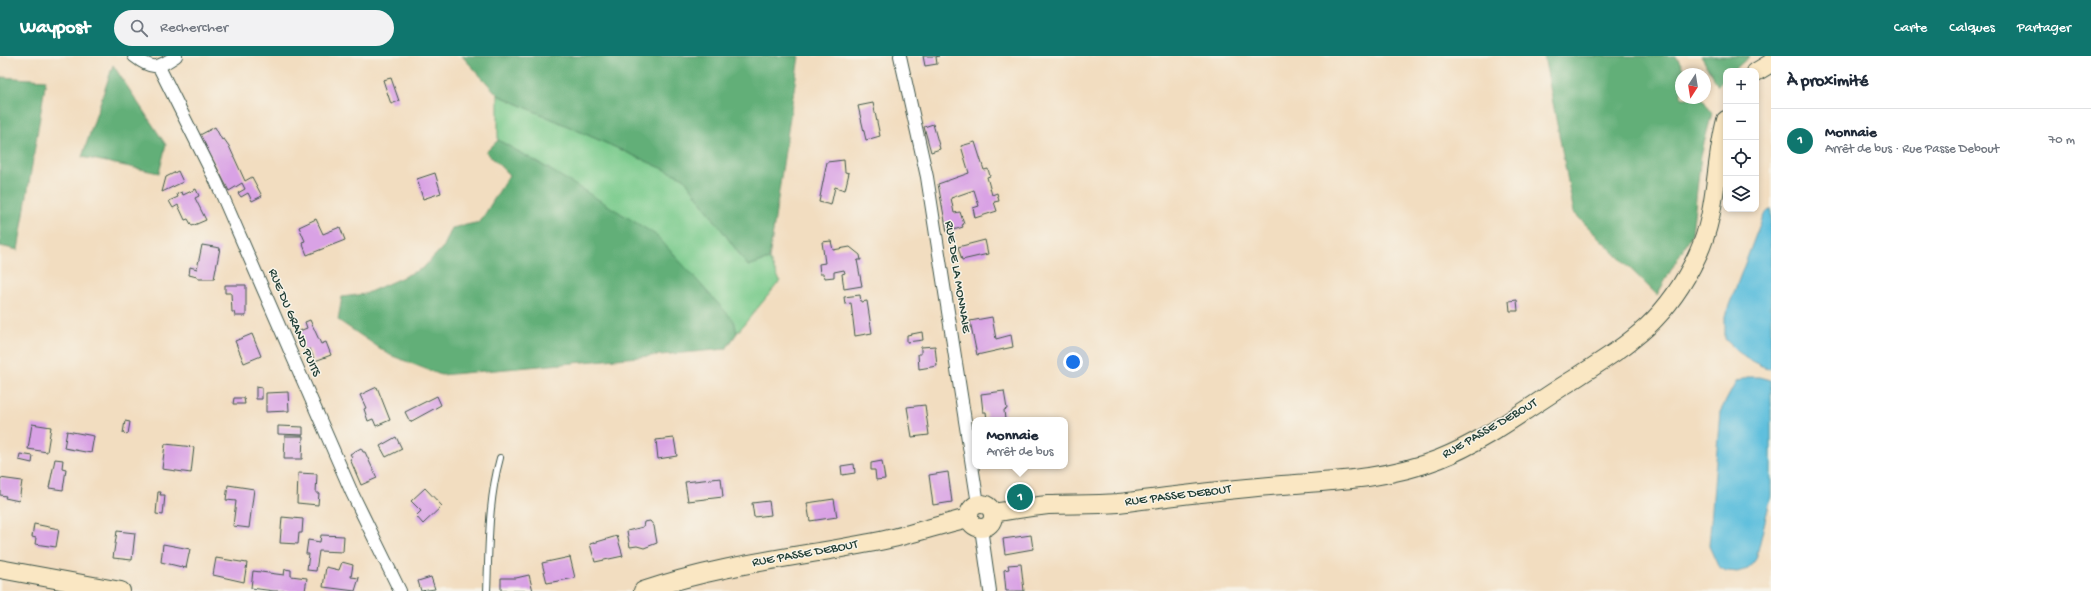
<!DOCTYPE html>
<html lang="fr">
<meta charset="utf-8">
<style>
body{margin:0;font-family:"Gochi Hand",sans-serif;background:#f2f2f3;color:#1f2937}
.controls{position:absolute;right:12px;top:12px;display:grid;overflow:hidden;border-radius:8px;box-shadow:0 2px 6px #0003}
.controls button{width:36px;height:36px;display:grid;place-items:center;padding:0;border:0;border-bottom:1px solid #e0e1e3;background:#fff;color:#1f2937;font:20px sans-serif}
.compass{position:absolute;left:1675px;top:12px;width:36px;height:36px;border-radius:50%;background:#fff;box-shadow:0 2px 6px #0003;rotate:192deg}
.you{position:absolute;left:1073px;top:306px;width:14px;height:14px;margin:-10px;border:3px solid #fff;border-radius:50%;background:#1a73e8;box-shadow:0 0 0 6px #1a73e833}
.badge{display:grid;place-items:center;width:26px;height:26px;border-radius:50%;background:#0f766e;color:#fff;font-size:13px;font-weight:700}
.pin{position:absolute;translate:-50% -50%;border:2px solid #fff;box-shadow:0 1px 4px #0006}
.popup{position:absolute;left:972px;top:361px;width:96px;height:52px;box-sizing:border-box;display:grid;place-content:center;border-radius:8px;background:#fff;filter:drop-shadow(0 1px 3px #0005);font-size:13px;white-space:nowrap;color:#747a83}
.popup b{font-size:15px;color:#1f2937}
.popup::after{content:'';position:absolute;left:50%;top:100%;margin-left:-8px;border:8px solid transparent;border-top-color:#fff}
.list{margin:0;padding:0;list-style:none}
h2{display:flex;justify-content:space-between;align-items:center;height:52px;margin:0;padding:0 16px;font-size:17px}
h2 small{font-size:13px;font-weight:400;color:#747a83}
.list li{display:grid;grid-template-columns:26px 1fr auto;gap:12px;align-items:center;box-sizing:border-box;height:64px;padding:0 16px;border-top:1px solid #e0e1e3}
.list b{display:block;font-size:15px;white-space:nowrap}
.list p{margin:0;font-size:13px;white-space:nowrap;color:#747a83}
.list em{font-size:13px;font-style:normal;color:#747a83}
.icon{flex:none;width:22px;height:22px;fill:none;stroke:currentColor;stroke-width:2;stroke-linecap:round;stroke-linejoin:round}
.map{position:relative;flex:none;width:1771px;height:535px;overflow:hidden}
header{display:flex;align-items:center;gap:24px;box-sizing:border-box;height:56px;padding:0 20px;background:#0f766e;color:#fff}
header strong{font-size:19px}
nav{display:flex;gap:22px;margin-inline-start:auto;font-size:14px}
.search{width:280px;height:36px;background:#f2f2f3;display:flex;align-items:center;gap:10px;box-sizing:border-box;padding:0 14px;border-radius:22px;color:#747a83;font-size:15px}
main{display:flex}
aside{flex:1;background:#fff}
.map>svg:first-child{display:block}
</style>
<header>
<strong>Waypost</strong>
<div class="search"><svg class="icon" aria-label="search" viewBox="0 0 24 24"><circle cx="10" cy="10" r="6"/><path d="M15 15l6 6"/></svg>Rechercher</div>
<nav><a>Carte</a><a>Calques</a><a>Partager</a></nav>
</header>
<main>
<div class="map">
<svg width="1771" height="535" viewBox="0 0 1771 535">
<rect width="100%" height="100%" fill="#f7f3e8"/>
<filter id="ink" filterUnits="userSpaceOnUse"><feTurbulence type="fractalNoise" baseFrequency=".025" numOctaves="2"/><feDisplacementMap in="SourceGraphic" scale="8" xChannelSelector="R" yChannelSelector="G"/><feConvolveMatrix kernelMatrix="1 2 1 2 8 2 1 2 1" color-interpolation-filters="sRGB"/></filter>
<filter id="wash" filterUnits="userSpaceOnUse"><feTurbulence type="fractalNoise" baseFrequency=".012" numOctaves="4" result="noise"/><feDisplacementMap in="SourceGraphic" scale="16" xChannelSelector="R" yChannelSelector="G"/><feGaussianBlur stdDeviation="0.9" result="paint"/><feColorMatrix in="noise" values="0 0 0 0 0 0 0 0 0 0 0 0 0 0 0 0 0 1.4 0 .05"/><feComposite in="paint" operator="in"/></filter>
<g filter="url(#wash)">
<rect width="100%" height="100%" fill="#f2ddc0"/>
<path fill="#79cb8c" stroke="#4c8460" d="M 498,39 L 684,122 L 748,210 L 769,203 L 780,225 L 737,277 L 734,265 L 549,113 L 498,84 Z"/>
<g fill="#62af78" stroke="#407656">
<path d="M 462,0 L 799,0 L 769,203 L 748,210 L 684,122 L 498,39 Z"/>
<path d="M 1544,0 L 1676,0 L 1687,18 L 1681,18 L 1681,42 L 1702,42 L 1712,57 L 1701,99 L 1692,177 L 1657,239 L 1574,157 Z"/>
<path d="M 1701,0 L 1750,0 L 1733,15 L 1726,15 L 1726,22 L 1718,30 Z"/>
<path d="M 113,9 L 166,89 L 159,117 L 82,101 Z"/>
<path d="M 0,21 L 46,24 L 18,194 L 0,190 Z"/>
<path d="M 498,84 L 549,113 L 656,179 L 734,265 L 737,277 L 726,293 L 441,319 L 390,299 L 338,264 L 342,241 L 365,238 L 423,212 L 444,190 L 452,172 L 480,166 L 509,119 L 486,96 Z"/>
</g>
<g fill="#5ebfdd" stroke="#3e7e88">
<path d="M 1771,152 L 1771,313 C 1752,308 1738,297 1725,283 L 1725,260 L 1763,160 Z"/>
<path d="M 1747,321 L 1760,321 L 1771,324 L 1771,440 L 1756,503 L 1748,513 L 1737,516 L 1726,515 L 1718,510 L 1709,490 L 1720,356 L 1736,326 Z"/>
</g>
<g id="blocks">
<g fill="#d9a2e5">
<path d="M 923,0 L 939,0 L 936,1 L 937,8 L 925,10 Z"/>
<path d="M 391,22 L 399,45 L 391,48 L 383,24 Z"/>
<path d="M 873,47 L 880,80 L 866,84 L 858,50 Z"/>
<path d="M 933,68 L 940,93 L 931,96 L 924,71 Z"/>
<path d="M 215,71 L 222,84 L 224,83 L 229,90 L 245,125 L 252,121 L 262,140 L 252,145 L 248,137 L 241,141 L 238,137 L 245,133 L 242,127 L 229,135 L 200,79 Z"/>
<path d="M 975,86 L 984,114 L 988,113 L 990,120 L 987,121 L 992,139 L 997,137 L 999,145 L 994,146 L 997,155 L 975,162 L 973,152 L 979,150 L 974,134 L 951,142 L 954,157 L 960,156 L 964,168 L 962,169 L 963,171 L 947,176 L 938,128 L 969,117 L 961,90 Z"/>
<path d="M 844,104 L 845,116 L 849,117 L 845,134 L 835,131 L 831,149 L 819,146 L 827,106 Z"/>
<path d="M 178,115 L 183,126 L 162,136 L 166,121 Z"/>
<path d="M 435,117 L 441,137 L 423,143 L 417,123 Z"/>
<path d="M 196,133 L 199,140 L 195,142 L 206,164 L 192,170 L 188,163 L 185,164 L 178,149 L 173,152 L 169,145 L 178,141 L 177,138 L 182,136 L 183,139 Z"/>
<path d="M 316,163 L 323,178 L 340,171 L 345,184 L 307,199 L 302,186 L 305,185 L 299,171 Z"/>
<path d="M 985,184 L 988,198 L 962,204 L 958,191 Z"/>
<path d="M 831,185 L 833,194 L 850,191 L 860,199 L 861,204 L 857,204 L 862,230 L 844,233 L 842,218 L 845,217 L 844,214 L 834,216 L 834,221 L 825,222 L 824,218 L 820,218 L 819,208 L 825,207 L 822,186 Z"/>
<path d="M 202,189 L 220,192 L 214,223 L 198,223 L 197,221 L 189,219 L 190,211 L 197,213 Z"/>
<path d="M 225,229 L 246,229 L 246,260 L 235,260 L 234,256 L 232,256 L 231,237 L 225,237 Z"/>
<path d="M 860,239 L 861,246 L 867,245 L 872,277 L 855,280 L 851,247 L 845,248 L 844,241 Z"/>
<path d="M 1517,244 L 1518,255 L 1510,255 L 1509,245 Z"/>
<path d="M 992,261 L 996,283 L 1011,279 L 1013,291 L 977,299 L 970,265 Z"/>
<path d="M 310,264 L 321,288 L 326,286 L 331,299 L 315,305 L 310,293 L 305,295 L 297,276 L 307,272 L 305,266 Z"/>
<path d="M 922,276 L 923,284 L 907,286 L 907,279 Z"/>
<path d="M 252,278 L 261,300 L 244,307 L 235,285 Z"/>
<path d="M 935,290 L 937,310 L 919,313 L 918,298 L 921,298 L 921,291 Z"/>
<path d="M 256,331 L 262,332 L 262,343 L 256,343 Z"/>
<path d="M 377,331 L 390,364 L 376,370 L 373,363 L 368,365 L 364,353 L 366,352 L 360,339 Z"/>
<path d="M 1004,335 L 1007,353 L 1004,354 L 1005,364 L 987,364 L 986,356 L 983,356 L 981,338 Z"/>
<path d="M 288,336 L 289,355 L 266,356 L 266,337 Z"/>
<path d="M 437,340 L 441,349 L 410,366 L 405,356 Z"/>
<path d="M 234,342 L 244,342 L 245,348 L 233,348 Z"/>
<path d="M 925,349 L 929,379 L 912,381 L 907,351 Z"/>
<path d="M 125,365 L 130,366 L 128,378 L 123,377 Z"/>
<path d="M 32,368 L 51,371 L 47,396 L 28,393 Z"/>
<path d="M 278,370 L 303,371 L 303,379 L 278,378 Z"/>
<path d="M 67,375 L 94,380 L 91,397 L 64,392 Z"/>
<path d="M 285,380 L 303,380 L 302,403 L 284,403 Z"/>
<path d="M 396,381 L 402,393 L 386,401 L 380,390 Z"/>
<path d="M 674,382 L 677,400 L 658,403 L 656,384 Z"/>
<path d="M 165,388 L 194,391 L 191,417 L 162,413 Z"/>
<path d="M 361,392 L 363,396 L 365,396 L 377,422 L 361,429 L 350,403 L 352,401 L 350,398 Z"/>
<path d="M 20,398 L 33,400 L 32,407 L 19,404 Z"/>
<path d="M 55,403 L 63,404 L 62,412 L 66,413 L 63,434 L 49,432 Z"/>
<path d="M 882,405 L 885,423 L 876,424 L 875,414 L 871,414 L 871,407 Z"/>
<path d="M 854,408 L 855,417 L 842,419 L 841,410 Z"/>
<path d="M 948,416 L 952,446 L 933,449 L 929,419 Z"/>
<path d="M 298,417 L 317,418 L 316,437 L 319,437 L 318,449 L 297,447 Z"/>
<path d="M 0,422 L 22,425 L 19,445 L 5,442 L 6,440 L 0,439 Z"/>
<path d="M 721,422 L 723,441 L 688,445 L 685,426 Z"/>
<path d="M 228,429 L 254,433 L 249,472 L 233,470 L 236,445 L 226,444 Z"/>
<path d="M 425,432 L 442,450 L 423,468 L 416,460 L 421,455 L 411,445 Z"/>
<path d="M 158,436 L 161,436 L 160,439 L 165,439 L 163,459 L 156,458 Z"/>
<path d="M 834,443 L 837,461 L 810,465 L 807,447 Z"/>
<path d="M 769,445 L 771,459 L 754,461 L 752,447 Z"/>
<path d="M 282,461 L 303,463 L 302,477 L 299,477 L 298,488 L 280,487 Z"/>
<path d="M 650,465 L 654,470 L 657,487 L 644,492 L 637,490 L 630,491 L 627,475 L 643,471 L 644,466 Z"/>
<path d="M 34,468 L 59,473 L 56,491 L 35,488 L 36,482 L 32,481 Z"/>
<path d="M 117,475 L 135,477 L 132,504 L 113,502 Z"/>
<path d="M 321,479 L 344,480 L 343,496 L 319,495 L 316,515 L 307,514 L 309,498 L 306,498 L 308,484 L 320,486 Z"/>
<path d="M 1031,479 L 1033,493 L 1005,498 L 1003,483 Z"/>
<path d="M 617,480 L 623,500 L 595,506 L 590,488 Z"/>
<path d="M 163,488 L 190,493 L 186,512 L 161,506 Z"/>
<path d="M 570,501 L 575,522 L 547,527 L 542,507 Z"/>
<path d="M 216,502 L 247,507 L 244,526 L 213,519 Z"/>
<path d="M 342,506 L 353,509 L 351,521 L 359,522 L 355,535 L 323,531 L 326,511 L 339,514 Z"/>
<path d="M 1021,508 L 1024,535 L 1006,535 L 1004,514 L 1009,513 L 1008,509 Z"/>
<path d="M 285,513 L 291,514 L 291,520 L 307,522 L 305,535 L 274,535 L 251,532 L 253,515 L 284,519 Z"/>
<path d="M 529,519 L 533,535 L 501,535 L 501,522 L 516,522 Z"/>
<path d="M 431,521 L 435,533 L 421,535 L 418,525 Z"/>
</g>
</g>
</g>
<g filter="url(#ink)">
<use href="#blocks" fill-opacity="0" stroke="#3f5549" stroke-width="1"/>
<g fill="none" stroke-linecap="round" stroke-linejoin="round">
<g stroke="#3f5549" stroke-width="8">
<path id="service" d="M 487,535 C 489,490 488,445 500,402"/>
</g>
<g stroke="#3f5549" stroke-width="14">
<g id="minor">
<path d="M 134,0 C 153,15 158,12 176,0"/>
<path d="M 900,0 L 927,121 L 978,448"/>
<path d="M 159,11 L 216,125 L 352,437 L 400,535"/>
<path d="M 981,472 L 990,535"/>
</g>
</g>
<g stroke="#3f5549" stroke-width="20">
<g id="secondary">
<path d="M 1756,16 L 1771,7"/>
<circle cx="981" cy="460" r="12"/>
<path d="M 993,457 C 1011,454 1029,451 1048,449 C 1071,448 1094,449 1118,447 C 1168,441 1219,434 1270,430 C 1327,425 1386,424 1439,403 C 1485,385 1529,351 1571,325 C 1630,287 1666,266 1697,200 C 1718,157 1714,109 1726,64"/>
<path d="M 0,513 L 121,535"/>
<path d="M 643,535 C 721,508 799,501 880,485 C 910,479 939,469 968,462"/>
</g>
</g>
<use href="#service" stroke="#fff" stroke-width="6"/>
<use href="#minor" stroke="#fff" stroke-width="12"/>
<use href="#secondary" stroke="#fae7c3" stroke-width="18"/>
</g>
</g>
<g text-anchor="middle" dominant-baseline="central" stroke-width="3" stroke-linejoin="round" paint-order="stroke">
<g font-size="13" fill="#1f3d34" stroke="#f7f3e8">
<text transform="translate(957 221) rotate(81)">RUE DE LA MONNAIE</text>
<text transform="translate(294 267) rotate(67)">RUE DU GRAND PUITS</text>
<text transform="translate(1490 373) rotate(-30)">RUE PASSE DEBOUT</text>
<text transform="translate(1178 440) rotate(-7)">RUE PASSE DEBOUT</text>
<text transform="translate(805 498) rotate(-10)">RUE PASSE DEBOUT</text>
</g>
</g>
</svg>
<div class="controls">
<button>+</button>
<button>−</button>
<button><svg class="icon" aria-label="locate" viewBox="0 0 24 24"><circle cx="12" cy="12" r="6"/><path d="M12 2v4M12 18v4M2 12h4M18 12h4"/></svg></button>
<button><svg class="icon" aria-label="layers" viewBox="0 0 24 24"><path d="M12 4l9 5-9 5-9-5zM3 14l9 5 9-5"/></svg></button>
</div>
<svg class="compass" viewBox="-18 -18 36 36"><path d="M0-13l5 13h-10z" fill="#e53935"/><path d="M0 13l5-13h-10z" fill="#747a83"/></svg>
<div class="you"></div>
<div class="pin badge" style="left:1020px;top:441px">1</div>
<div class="popup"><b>Monnaie</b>Arrêt de bus</div>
</div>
<aside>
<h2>À proximité<small></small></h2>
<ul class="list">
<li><span class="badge">1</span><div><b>Monnaie</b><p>Arrêt de bus · Rue Passe Debout</p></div><em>70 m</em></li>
</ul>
</aside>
</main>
